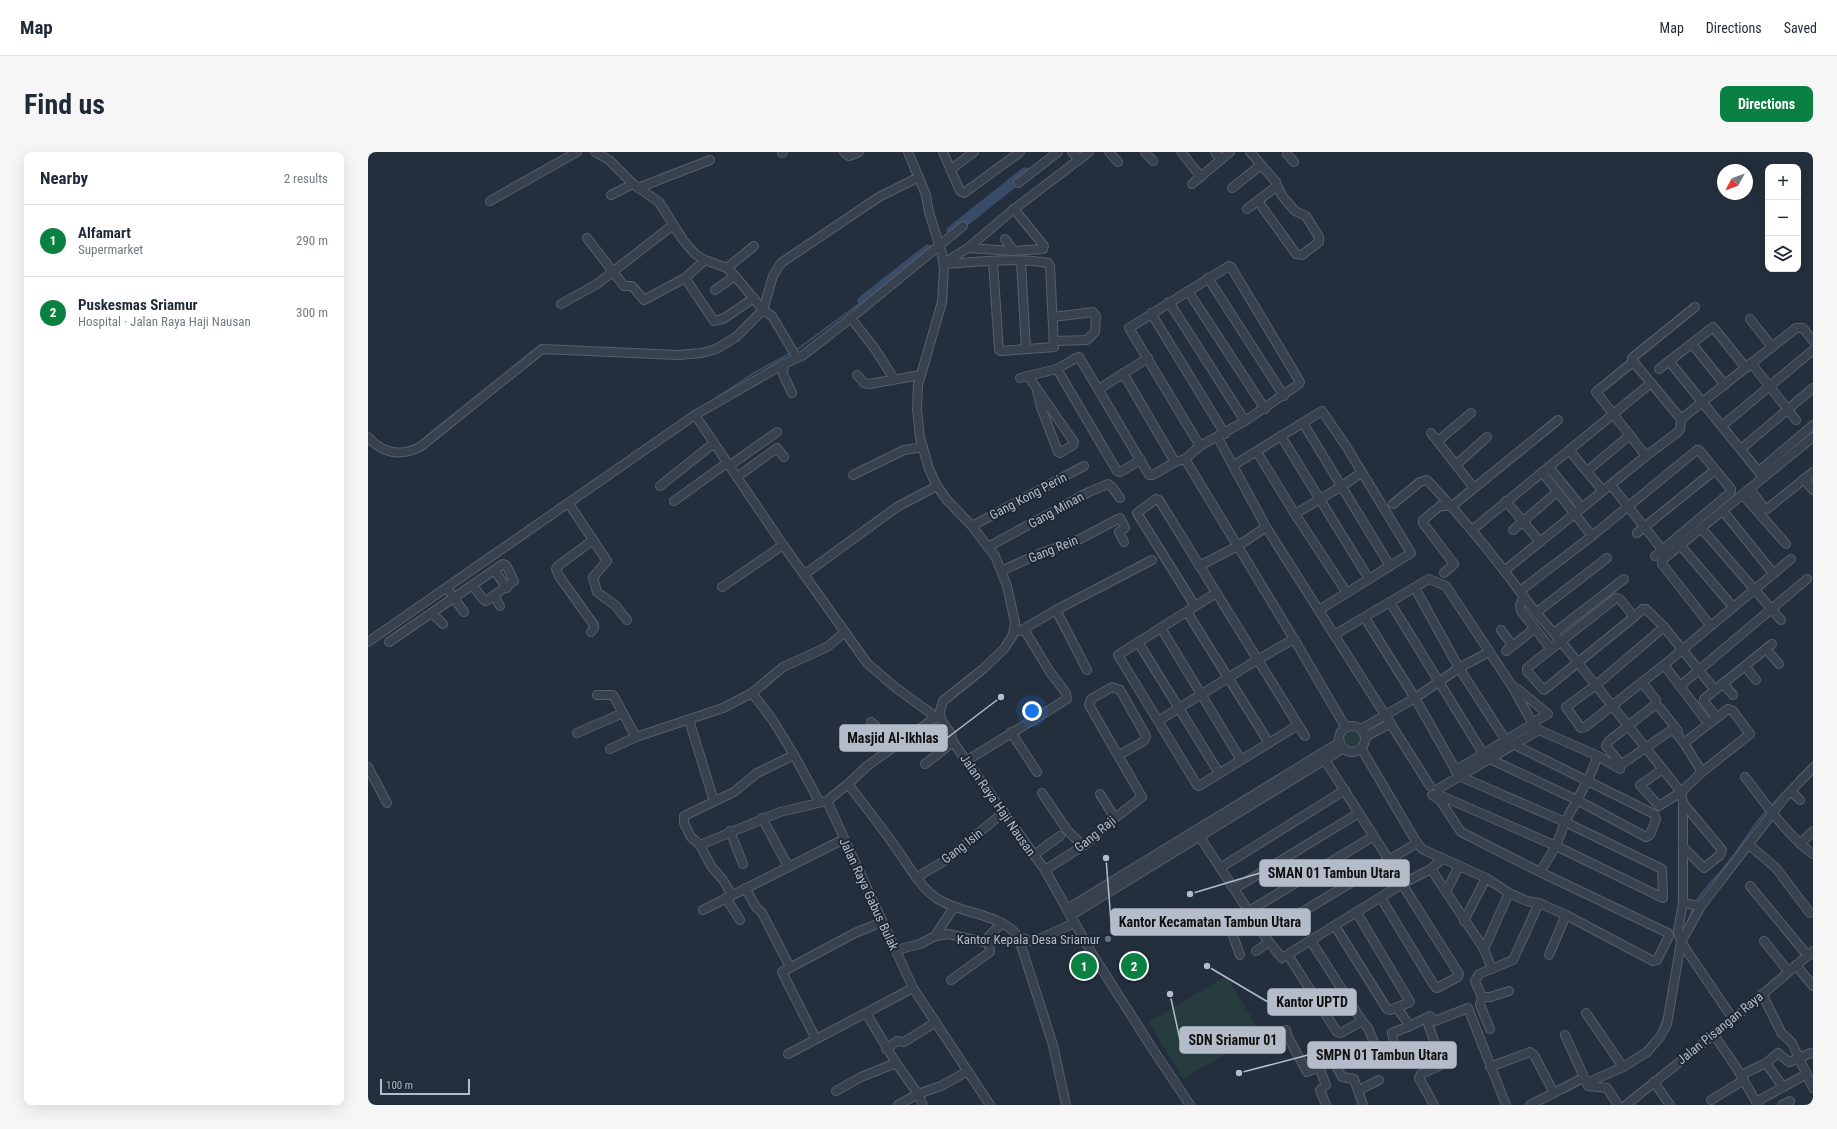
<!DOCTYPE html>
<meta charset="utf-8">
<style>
body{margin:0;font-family:"Roboto Condensed",sans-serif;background:#f6f6f7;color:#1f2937}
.controls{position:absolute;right:12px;top:12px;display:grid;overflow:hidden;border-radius:8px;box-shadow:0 4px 16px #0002}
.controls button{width:36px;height:36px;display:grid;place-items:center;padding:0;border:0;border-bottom:1px solid #e0e1e3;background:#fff;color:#1f2937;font:20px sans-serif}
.compass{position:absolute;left:1349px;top:12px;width:36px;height:36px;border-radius:50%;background:#fff;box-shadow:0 4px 16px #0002;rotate:229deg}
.scale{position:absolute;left:12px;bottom:10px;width:90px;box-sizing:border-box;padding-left:4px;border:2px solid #b4bcc9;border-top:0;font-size:11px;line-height:14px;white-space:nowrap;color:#b4bcc9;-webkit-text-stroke:3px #1d2633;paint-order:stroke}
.you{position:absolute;left:664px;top:559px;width:14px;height:14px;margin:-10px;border:3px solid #fff;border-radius:50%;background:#1a73e8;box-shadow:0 0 0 6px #1a73e833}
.badge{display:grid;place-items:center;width:26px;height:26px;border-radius:50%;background:#0b8043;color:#fff;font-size:13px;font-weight:700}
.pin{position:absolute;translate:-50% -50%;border:2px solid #fff;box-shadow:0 1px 4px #0006}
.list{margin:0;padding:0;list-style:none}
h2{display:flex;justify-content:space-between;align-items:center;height:52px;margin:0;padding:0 16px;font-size:17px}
h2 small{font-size:13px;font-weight:400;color:#747a83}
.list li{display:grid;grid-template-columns:26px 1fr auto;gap:12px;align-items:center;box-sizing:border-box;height:72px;padding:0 16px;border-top:1px solid #e0e1e3}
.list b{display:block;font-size:15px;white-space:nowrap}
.list p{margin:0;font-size:13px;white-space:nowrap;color:#747a83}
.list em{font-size:13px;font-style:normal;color:#747a83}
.icon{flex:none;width:22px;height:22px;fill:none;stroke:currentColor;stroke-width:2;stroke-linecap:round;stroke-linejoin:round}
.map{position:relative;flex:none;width:1445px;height:953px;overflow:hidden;border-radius:8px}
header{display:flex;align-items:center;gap:24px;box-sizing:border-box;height:56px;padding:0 20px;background:#fff;border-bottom:1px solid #e0e1e3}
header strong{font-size:19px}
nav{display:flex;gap:22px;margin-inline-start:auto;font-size:14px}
.intro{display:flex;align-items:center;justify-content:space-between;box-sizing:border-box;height:96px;padding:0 24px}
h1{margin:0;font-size:28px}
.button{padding:10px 18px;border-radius:8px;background:#0b8043;color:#fff;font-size:14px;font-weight:700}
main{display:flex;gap:24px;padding:0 24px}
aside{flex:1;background:#fff;border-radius:8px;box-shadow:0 4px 16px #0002}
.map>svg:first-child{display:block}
</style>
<header>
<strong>Map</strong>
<nav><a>Map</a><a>Directions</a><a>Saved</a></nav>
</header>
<div class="intro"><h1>Find us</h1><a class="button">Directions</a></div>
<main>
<aside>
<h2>Nearby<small>2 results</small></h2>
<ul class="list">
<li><span class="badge">1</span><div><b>Alfamart</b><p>Supermarket</p></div><em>290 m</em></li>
<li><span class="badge">2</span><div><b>Puskesmas Sriamur</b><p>Hospital · Jalan Raya Haji Nausan</p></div><em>300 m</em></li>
</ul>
</aside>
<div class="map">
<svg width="1445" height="953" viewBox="0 0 1445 953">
<rect width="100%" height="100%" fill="#242f3e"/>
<g fill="#263c3f">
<path d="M 1018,562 L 1023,571 L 997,585 L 995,593 L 989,599 L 977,597 C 975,593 972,589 972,585 C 973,573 986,573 993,577 Z"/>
<path d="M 858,824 L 893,881 L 815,927 L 781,870 Z"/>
</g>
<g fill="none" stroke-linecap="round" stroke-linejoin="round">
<g stroke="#394c67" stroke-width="2">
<path d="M 427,199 L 495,149"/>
<path d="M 348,246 L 386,221 L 423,201"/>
<path d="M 1429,626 L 1445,610"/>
<path d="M 1402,655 L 1414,643"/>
<path d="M 1327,752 C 1335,737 1348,726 1358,713 C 1373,696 1383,675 1399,658"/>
<path d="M 1320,770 L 1325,755"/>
<path d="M 1292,876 L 1296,865"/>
<path d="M 1195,941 L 1214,931"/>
</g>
<g stroke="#394c67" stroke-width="11">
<path d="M 584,79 L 657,21"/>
<path d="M 495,149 L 560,98"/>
</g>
<g stroke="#565f6c" stroke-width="10">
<g id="minor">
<path d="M 227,0 L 241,8 L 265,32 L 291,50 L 315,88 L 327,102 L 337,108 L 359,116 L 367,124 L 395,158 L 404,164 L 429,206"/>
<path d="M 476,0 L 481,4 L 491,0"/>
<path d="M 540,0 L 558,43 L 561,60 L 574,102 L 576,117 L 574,150 L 550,233 L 549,258 L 552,286 L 561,317 L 569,334 L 579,348 L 604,374 L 627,404 L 639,434 L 647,470 L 645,483 L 636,497 L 615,517 L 575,549 L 572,559 L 573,568 L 583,582 L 585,590 L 677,718 L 723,800 L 784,896 L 822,953"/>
<path d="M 575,0 L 592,39 L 596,41 L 652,0"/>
<path d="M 704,0 L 711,8"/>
<path d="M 741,0 L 750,10"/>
<path d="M 777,0 L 785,9"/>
<path d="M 813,0 L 833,25"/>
<path d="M 847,0 L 853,8"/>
<path d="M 414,1 L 415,0"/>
<path d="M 919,2 L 926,10"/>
<path d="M 582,18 L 606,0"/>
<path d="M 650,31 L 690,0"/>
<path d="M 824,32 L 862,0"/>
<path d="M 270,36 L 342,8"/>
<path d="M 864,36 L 893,13"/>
<path d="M 243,43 L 265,32"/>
<path d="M 122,49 L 209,0"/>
<path d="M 890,49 L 928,102 L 934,103 L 951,90 L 951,85 L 938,64 L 927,59 L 915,45 L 909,34"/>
<path d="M 879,57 L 909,34 L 908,30 L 882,0"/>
<path d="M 219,86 L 256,134 L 264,134 L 276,148 L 317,126 L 337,108"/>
<path d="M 637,87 L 646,99"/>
<path d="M 600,96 L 646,99 L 675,97 L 676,94 L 646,57"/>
<path d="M 653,109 L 658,197"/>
<path d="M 576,111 L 600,96 L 646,57 L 721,0"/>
<path d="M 576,112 C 608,110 648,105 680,111 L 682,114 L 686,195 L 633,199 L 631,198 L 625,110"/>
<path d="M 359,116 L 386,94"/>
<path d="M 317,126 L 346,169 L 355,167 L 386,146"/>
<path d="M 840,126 L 916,244"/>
<path d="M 347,138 L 367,124"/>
<path d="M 820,139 L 897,257"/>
<path d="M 801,150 L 877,269"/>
<path d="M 193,152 L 229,132 L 305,73"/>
<path d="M 1327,155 L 1264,206 L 1264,208 L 1313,267 L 1428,176 L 1435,176 L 1445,189"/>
<path d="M 783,161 L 857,282"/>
<path d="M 685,165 L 725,160 L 728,164 L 727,180 L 719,188 L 686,189"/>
<path d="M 483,166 L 507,197 L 526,227"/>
<path d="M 1382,167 L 1404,195"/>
<path d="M 1324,192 L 1357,233"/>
<path d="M 1301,209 L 1395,325"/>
<path d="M 1265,210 L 1228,240 L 1278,304"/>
<path d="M 1383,211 L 1428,268"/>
<path d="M 416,212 L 415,222 L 424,241"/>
<path d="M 689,217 L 749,319 L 752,320 L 773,308"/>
<path d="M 1291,217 L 1345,175 L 1378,216"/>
<path d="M 755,221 L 807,310"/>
<path d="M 489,223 L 496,231 L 501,232 L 553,223"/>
<path d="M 660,224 L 706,290 L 705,293 L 692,301 L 690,300 L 673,255 L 669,239"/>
<path d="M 652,226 L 689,217 L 708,206 L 711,205 L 781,323 L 785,323 L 807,310 L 817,307 L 832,294 L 877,269 L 931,232 L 932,230 L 863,115 L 861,114 L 761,176 L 832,294"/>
<path d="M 731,237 L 780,206"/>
<path d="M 327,263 L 415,393 L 499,511 L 528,536 L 568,565"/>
<path d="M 935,271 L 1022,414"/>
<path d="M 1354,274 L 1445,198"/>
<path d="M 1063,281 L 1106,336"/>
<path d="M 913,284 L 1001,427"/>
<path d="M 0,285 C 14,301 32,305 52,295 L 174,197 L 310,203 L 334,201 L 348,197 L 368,185 L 395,158 L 405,124 L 413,111 L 511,45 L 551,25"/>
<path d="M 850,286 L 898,375 L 1062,634"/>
<path d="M 1071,288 L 1103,261"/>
<path d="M 1373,297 L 1445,236"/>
<path d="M 1201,298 L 1235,339"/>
<path d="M 889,300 L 927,362 L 979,441"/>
<path d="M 817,307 L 926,487 L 978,576"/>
<path d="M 1089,312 L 1119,285"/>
<path d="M 866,313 L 954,259 L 978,294 L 1043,401 L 951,458"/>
<path d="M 361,314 L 409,280"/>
<path d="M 1181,315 L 1214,356"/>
<path d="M 1219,319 L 1262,283"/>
<path d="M 1391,319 L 1445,273"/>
<path d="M 1174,320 L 1224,384"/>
<path d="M 485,323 L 536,298 L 555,295"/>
<path d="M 369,325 L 409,296 L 416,305"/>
<path d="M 1436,327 L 1445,338"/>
<path d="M 1243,333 L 1297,401"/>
<path d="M 292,334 L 346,291"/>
<path d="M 1382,337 L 1396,356 L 1399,357 L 1445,320"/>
<path d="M 1375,343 L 1418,392"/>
<path d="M 306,349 L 359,311"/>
<path d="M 1138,349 L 1172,390"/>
<path d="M 201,352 L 239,409 L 225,425 L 229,440 L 248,454 L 259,468"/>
<path d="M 1025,352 L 1052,330 L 1059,328 C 1094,365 1126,404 1156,445 C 1173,468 1193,488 1210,511 L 1313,640 L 1315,651 L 1315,751 L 1310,779 L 1313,790 L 1365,867"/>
<path d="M 1355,359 L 1405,421"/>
<path d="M 927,362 L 974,334 L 993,321"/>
<path d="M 604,374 L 716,314"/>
<path d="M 1334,377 L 1413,468"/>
<path d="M 1104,378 L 1283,231"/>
<path d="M 1145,378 L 1189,340"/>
<path d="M 1269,381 L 1347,318"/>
<path d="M 1313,394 L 1365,455"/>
<path d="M 620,395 L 721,340 L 740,332 L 744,335 L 752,346"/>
<path d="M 831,414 L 870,394 L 898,375"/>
<path d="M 126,418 L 139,436"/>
<path d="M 633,419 L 673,401 L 708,389 L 752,366 L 757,376 L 751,380 L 756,390"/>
<path d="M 1136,419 L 1278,304 L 1310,280 L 1312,277 L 1313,267"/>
<path d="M 1076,421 L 1086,412 L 1055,371 L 1055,368 L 1072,354 L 1084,354 L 1190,268"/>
<path d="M 437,422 L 529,355 L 569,334"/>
<path d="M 354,435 L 415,393"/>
<path d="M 79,436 L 96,460"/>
<path d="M 1047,436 L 1091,516 L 1137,587"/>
<path d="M 1152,439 L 1224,384 L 1329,298 L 1331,298 L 1363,337 L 1363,340 L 1287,404"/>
<path d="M 848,441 L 750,503 L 829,633 L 831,634 L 930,573"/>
<path d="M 126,444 L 132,454"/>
<path d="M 1156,445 L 1152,453 L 1153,459 L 1183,497"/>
<path d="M 1022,450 L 1116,603"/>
<path d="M 827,454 L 769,361 L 788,347 L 791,348 L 937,584"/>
<path d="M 688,458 L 784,408"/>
<path d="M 819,460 L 901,591"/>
<path d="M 1169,460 L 1239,406"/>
<path d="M 64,461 L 75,472"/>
<path d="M 1266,465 L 1252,447 L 1248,446 L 1159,516 L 1159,519 L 1176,538 L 1266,465 L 1275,457 L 1278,457 L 1296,475 L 1347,538"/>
<path d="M 997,466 L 1047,546 L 1091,624"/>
<path d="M 1342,473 L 1294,412 L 1294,408 L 1445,285"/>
<path d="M 1296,475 L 1228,533 L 1198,555 L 1213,576 L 1217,575 L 1296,513 L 1423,407"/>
<path d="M 793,476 L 873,608"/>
<path d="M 1133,478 L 1144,493"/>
<path d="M 652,479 L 688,458 L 719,518"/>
<path d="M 223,480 L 226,476 L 226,473 L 191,424 L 188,417 L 190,414 L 225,388"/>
<path d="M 1186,481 L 1256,427"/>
<path d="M 966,483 L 1061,427 L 1078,434 L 1144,534 L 1165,572 L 1171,578 L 1230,604 L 1252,617"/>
<path d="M 0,490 L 327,263 L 416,212 L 434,204 L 483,166 L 595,74"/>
<path d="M 21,490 L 135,412 L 138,413 L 146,429 L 118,449 L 115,447 L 104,433"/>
<path d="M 770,490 L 851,621"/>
<path d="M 1398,497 L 1411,512"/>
<path d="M 1138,499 L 1166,477"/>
<path d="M 1296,513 L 1340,571"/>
<path d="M 1377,514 L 1388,528"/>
<path d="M 1274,530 L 1288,548 L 1288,552 L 1241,589 L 1238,594 L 1252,611 L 1254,612 L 1305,577 L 1316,591 L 1334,620"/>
<path d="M 1355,531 L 1365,543"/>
<path d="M 1144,534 L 1151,538 L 1180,562 L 1164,571"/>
<path d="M 1312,534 L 1439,427"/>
<path d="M 384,541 L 404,567 L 426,603 L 451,649"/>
<path d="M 229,543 L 245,543 L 268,585"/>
<path d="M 1292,556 L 1310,579"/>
<path d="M 572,564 L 568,565 L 499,614 L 480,632 L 459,649 L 545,836 L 622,953"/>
<path d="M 1348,565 L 1336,549 L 1336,547 L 1404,492"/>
<path d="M 321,568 L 346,649"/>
<path d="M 790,569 L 889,508 L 926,487"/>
<path d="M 503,570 L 528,593"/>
<circle cx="984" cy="587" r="13"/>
<path d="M 993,577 L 1047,546 L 1091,516 L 1121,500"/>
<path d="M 643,580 L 669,620"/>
<path d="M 209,581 L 255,561"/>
<path d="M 997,585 L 1023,571"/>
<path d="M 993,596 L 1049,691 L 1054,697 L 1118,726 L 1141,741 L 1159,749 L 1171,751 L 1198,763 L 1285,809 L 1289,808 L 1301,784 L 1300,781 L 1172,720 L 1093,680 L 1072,648 L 1064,643"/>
<path d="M 242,597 L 268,585 L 355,556 L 384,541 L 415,515 L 459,495 L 477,480"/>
<path d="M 1122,607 L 1209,648 L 1278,685 L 1282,683 L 1288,667 L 1286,662 L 1147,593"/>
<path d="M 957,608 L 1021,708"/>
<path d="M 598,609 L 699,547 L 698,541 L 682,520 L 656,477"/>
<path d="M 557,612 L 585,590"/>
<path d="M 0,615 L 19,651"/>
<path d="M 1295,617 L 1272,633 L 1291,654 L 1313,640 L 1334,620 L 1382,582 L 1365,559 L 1360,557 L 1316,591"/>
<path d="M 1087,618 C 1114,604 1138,587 1165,572"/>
<path d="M 1377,625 C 1398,652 1417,681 1445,702"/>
<path d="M 480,632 C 496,653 513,674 528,696 C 540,712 551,734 568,746 C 592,762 632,761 650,784 L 685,893 L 698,953"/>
<path d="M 1070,637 L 1171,578"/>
<path d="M 1423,639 L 1432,648"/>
<path d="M 674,641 L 699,678 L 715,694"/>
<path d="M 732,642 L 747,666"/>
<path d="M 1069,642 L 1188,694 L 1295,746 L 1294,717 L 1197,670 L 1091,624"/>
<path d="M 394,666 L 420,714"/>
<path d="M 362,679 L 375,712"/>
<path d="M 828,679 L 901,790 L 914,806 L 1034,732 L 1063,717 L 1074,707"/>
<path d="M 1380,692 L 1408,716 L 1442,761"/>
<path d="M 1432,692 L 1445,679"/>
<path d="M 332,693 L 412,660 L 459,649"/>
<path d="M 1315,695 L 1336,716 L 1352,703 L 1354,698 L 1315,651"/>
<path d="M 666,703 L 692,684"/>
<path d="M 852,716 L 977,638"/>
<path d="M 1063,717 L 1116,797 L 1124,817"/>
<path d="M 677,718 L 718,692 L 747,666 L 774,645 L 721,553 L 723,547 L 744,535 L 752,538 L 778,584 L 776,589 L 751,603"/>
<path d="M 1172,720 L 1188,694 L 1197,670 L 1220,628 L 1230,604"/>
<path d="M 549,725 L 578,708 L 636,660"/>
<path d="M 1382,734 L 1440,804"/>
<path d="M 377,736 L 388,755 L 394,761 L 422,815"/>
<path d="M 866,737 L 991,661"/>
<path d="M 1078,740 L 1091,714"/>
<path d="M 364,743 L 355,728 L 343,714 L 332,693 L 323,685 L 316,671 L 316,664 L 366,640 L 389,621 L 426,603"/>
<path d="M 358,746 L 372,768"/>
<path d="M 1013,746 L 1067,835 L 1069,836 L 1090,825 L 1091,822 L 1034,732"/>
<path d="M 1315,751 L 1333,754"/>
<path d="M 699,757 L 972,590"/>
<path d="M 335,758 L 476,687"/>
<path d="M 881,759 L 1006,684"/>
<path d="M 702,764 L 976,596"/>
<path d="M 1096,769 L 1118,726"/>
<path d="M 967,774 L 1019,857 L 1022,858 L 1042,850 L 989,761"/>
<path d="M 896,783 L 1049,691"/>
<path d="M 567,784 L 586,755"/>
<path d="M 650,784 L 662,789 L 667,789 L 706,771"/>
<path d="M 1396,789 L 1420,819"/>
<path d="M 1116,797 L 1141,741"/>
<path d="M 528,798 L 552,792 L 567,784 L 580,782 L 621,791"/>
<path d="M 888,799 L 901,790"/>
<path d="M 872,803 L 864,781 L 885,766"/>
<path d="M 920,803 L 969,880 L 973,881 L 994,869 L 943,789"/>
<path d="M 1181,803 L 1198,763"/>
<path d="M 1428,813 L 1445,834"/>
<path d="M 583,828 L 622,800 L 620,785 L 634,771"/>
<path d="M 1394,842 L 1414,882 L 1418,885 L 1424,891 L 1445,936"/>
<path d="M 1114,845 L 1107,829 L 1111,822 L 1145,808 L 1171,751"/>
<path d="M 1114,845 L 1112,853 L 1122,877"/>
<path d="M 1114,845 L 1122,845 L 1141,839"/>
<path d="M 1029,856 L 1042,874 L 1062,864 L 1067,869 L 1100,856 L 1138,953"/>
<path d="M 498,861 L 528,911"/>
<path d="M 1218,861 L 1255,915"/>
<path d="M 1058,866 L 1072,906 L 1073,913 L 1053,922 L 1051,926 L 1066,953"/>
<path d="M 994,869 L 1000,876 L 1009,898"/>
<path d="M 897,883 L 918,878 L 920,885 L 939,920 L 951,915 L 958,933 L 952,938 L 958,953"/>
<path d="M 1197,883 L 1220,934 L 1239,936 L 1250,953"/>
<path d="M 1346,883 L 1368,915 L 1390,953"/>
<path d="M 448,887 L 414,820 L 487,781 L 514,770"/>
<path d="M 518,897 L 529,889 L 536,890 L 568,870"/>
<path d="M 420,902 L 545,836"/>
<path d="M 965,908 L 974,925 L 986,927 L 995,953"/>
<path d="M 951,915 L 985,900 L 998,902 L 1026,893 L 1024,881 L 1042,874"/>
<path d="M 1122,915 L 1162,900 L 1166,903 L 1186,941"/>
<path d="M 1373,923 L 1398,911 L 1410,901 L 1421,910 L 1443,901"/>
<path d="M 1286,930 L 1302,953"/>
<path d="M 1219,931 L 1255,915 L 1279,900 L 1292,885 L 1299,872 L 1313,790 L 1333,754 L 1417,645 L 1445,616"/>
<path d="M 1415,935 L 1439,922"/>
<path d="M 991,938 L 1011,928"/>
<path d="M 468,939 L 493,925 L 528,911 L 550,942 L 555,953"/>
<path d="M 1343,948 L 1376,928"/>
<path d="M 1388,950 L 1415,935 L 1398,911"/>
<path d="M 530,953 L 550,942 L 573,934 L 600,919"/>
<path d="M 1162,953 L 1215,926"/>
<path d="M 1258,953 L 1380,855 L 1445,799"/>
<path d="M 1414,953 L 1422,949"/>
</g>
</g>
<use href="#minor" stroke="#38414e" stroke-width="8"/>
</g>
<circle fill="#5c6f8a" stroke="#1d2633" stroke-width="1.5" cx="740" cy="787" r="4"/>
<g text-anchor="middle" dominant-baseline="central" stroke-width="4" stroke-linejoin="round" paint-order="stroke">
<g font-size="13" fill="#b4bcc9" stroke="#1d2633">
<text transform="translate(660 344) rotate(-28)">Gang Kong Perin</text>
<text transform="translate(688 358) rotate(-29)">Gang Minan</text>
<text transform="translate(685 397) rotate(-22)">Gang Rein</text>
<text transform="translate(630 653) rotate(55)">Jalan Raya Haji Nausan</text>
<text transform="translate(727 682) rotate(-39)">Gang Raji</text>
<text transform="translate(594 694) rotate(-38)">Gang Isin</text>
<text transform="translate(501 742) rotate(65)">Jalan Raya Gabus Bulak</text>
<text transform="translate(1352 876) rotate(-39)">Jalan Pisangan Raya</text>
</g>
<g font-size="13" fill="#b4bcc9" stroke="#1d2633" text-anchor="end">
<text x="732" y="787">Kantor Kepala Desa Sriamur</text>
</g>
</g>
<path fill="none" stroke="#b4bcc9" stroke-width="1.5" d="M633 545L579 586M822 742L892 721M738 706L743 770M839 814L900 850M802 842L812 888M871 921L940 903"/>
<g fill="#b4bcc9" stroke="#1d2633" stroke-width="1.5">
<circle cx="633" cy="545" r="4"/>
<circle cx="822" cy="742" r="4"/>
<circle cx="738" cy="706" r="4"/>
<circle cx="839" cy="814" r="4"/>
<circle cx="802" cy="842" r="4"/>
<circle cx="871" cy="921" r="4"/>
</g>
<g fill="#b4bcc9" stroke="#b4bcc9" stroke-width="1.5">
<rect x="472" y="573" width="107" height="26" rx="4"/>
<rect x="892" y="708" width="149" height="26" rx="4"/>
<rect x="743" y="757" width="199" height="26" rx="4"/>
<rect x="900" y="837" width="88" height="26" rx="4"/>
<rect x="812" y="875" width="105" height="26" rx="4"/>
<rect x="940" y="890" width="148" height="26" rx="4"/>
</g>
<g font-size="14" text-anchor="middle" font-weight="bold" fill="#111">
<text x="525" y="591">Masjid Al-Ikhlas</text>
<text x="966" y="726">SMAN 01 Tambun Utara</text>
<text x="842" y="775">Kantor Kecamatan Tambun Utara</text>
<text x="944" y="855">Kantor UPTD</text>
<text x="865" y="893">SDN Sriamur 01</text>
<text x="1014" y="908">SMPN 01 Tambun Utara</text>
</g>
</svg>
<div class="controls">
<button>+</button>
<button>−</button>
<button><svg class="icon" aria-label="layers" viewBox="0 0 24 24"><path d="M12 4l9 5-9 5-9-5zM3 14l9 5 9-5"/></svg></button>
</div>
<svg class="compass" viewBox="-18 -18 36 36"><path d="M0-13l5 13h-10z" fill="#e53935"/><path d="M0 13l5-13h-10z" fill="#747a83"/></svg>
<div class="scale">100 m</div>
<div class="you"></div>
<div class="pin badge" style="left:716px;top:814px">1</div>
<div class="pin badge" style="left:766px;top:814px">2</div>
</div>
</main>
